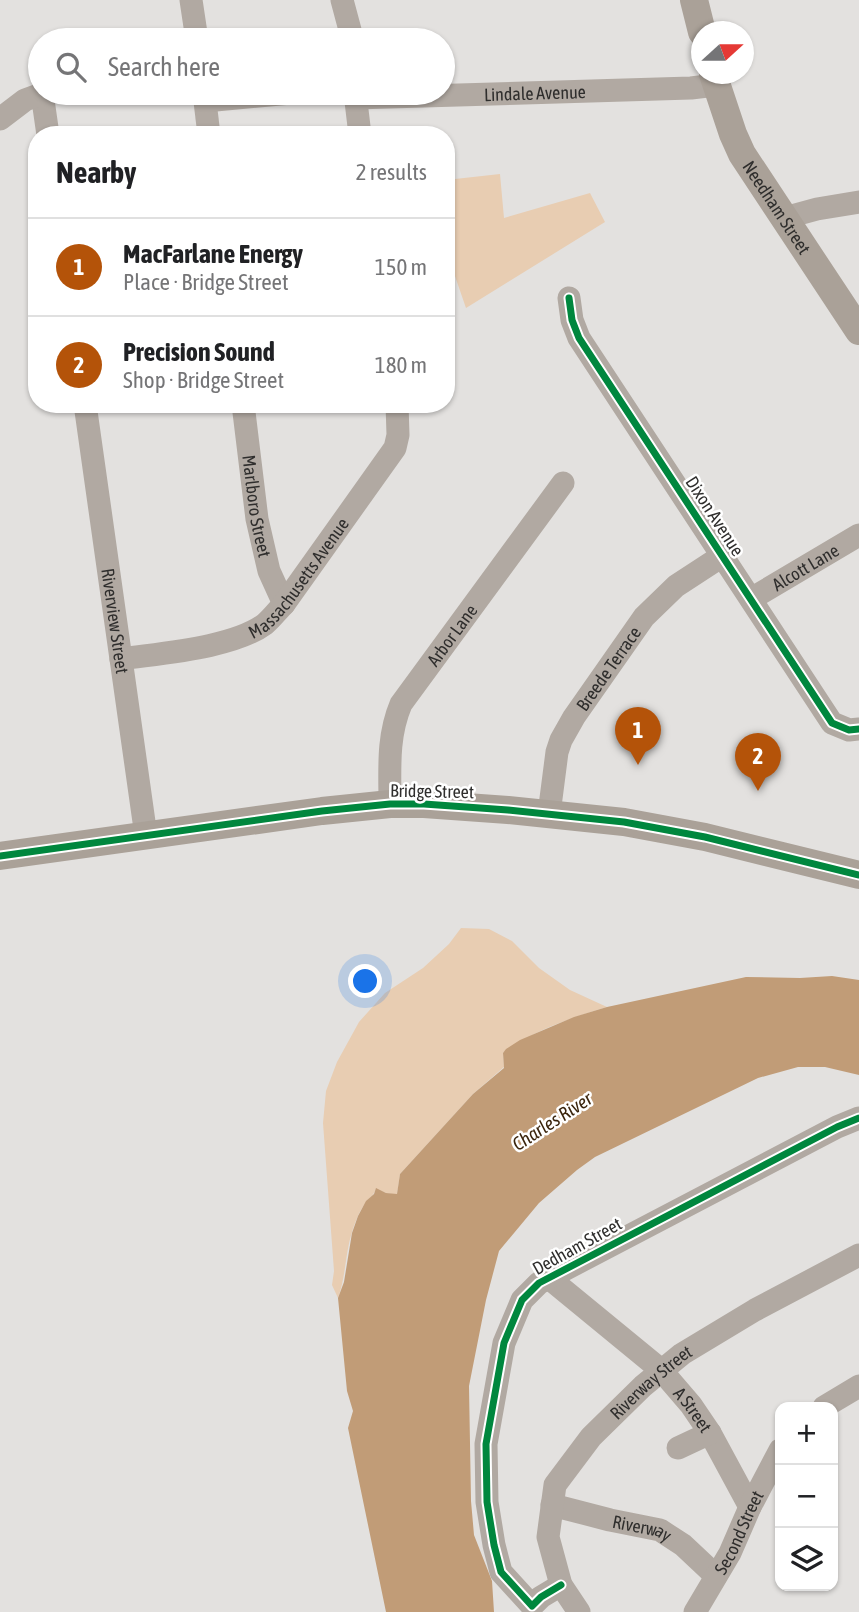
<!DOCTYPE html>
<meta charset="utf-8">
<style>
body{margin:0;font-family:"Asap Condensed",sans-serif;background:#f2f2f2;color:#202124}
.controls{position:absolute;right:21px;bottom:21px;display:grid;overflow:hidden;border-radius:14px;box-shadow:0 2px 5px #0004}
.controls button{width:63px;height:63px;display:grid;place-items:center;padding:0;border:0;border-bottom:2px solid #e0e0e0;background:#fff;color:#202124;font:35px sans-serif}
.compass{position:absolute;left:691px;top:21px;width:63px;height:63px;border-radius:50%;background:#fff;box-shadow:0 2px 5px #0004;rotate:69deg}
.you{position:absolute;left:366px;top:982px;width:24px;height:24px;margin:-18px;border:5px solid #fff;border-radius:50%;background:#1a73e8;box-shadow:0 0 0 10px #1a73e833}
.badge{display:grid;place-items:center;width:46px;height:46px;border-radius:50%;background:#b45309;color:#fff;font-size:23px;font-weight:700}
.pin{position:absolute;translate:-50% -58px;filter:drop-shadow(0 2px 4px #0008)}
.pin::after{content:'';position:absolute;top:37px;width:24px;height:21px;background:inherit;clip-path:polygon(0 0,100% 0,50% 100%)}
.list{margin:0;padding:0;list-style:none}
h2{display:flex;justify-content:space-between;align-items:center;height:91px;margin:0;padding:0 28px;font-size:30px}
h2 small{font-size:23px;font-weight:400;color:#757577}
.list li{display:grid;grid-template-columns:46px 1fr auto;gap:21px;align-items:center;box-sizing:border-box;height:98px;padding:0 28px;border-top:2px solid #e0e0e0}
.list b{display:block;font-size:26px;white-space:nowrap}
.list p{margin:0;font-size:23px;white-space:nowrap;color:#757577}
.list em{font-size:23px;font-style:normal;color:#757577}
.icon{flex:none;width:38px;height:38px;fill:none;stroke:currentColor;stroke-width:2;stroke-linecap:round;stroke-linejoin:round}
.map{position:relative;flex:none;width:859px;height:1612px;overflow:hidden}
.search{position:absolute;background:#fff;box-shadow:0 2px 5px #0004;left:28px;top:28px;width:427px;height:77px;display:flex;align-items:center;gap:18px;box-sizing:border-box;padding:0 24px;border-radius:38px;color:#757577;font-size:26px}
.panel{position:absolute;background:#fff;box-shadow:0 2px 5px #0004;left:28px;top:126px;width:427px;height:287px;border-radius:28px}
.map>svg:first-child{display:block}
</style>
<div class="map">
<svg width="859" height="1612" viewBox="0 0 859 1612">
<rect width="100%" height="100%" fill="#e3e1df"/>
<g fill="#e8cdb2">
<path d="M 500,174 L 504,218 L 590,193 L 605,222 L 466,308 L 446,250 L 446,180 Z"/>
<path d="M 461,928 L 489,929 L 512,941 L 539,968 L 570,990 L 607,1007 C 571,1018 534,1030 503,1053 L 504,1067 L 473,1094 L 400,1174 L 397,1195 L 386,1193 L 376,1189 C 374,1195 370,1197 366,1202 C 360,1210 355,1222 352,1232 C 345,1254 346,1276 338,1298 L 332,1285 L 334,1271 L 323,1123 L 326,1091 L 337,1062 L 359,1022 L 385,993 L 423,968 L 449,944 Z"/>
</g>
<path fill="#c19c77" d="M 832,976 L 859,980 L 859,1075 L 825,1067 L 798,1067 L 758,1078 L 595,1157 L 577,1170 L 539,1203 L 499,1251 L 486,1300 L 469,1386 L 471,1501 L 474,1535 L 492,1581 L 494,1612 L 386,1612 L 348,1428 L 353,1411 L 347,1391 L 338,1298 L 344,1282 L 352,1233 L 358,1216 L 366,1201 L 374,1194 L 376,1188 L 386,1193 L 397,1194 L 400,1174 L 473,1094 L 504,1068 L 503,1053 L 506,1049 L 520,1040 L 574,1017 L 607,1007 L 746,977 L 800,978 Z"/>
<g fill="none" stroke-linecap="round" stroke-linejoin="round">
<g stroke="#b1a9a2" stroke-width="23">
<path d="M 191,0 L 197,40"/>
<path d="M 342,0 L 350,30 L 351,40"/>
<path d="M 42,93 L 48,135"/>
<path d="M 204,93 L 209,135"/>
<path d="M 355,93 L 360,135"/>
<path id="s1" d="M 355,98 L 691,88 L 716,85"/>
<path d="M 205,101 L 291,93"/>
<path d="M 0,119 L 25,100 L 44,93"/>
<path d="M 784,218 L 817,209 L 859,202"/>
<path d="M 569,298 L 572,320 L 579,338 L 832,723 L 849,730 L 859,729"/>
<path id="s2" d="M 85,404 L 146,836"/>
<path id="s3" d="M 243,404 L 257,519 L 269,571 L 284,604"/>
<path id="s4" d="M 751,599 L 859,535"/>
<path id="s5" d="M 121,659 C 161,653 233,648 265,624 C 272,618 278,610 284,604 L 395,448 L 398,435 L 397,404"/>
<path id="s6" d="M 390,804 C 390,770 387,737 401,704 L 563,483"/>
<path id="s7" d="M 549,814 L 557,752 L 561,740 L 574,717 L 644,617 L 676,586 L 722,556"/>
<path id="s8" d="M 549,1278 L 661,1370 L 691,1405 L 710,1433 L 750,1507"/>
<path d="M 824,1407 L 859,1386"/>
<path d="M 678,1448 L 710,1433"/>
<path id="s9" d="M 552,1505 L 610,1520 L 660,1530 L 683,1545 L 716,1576"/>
<path d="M 561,1585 L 541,1597 L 532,1606 L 501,1572 L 494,1545 L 487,1502 L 486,1444 L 504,1343 L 522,1300 L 539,1283 L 837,1127 L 859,1118"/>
<path id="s10" d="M 579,1612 L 561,1585 L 548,1537 L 555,1485 L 591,1437 L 643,1386 L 682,1354 L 755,1310 L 859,1255"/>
<path id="s11" d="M 695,1612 L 730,1553 L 750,1507 L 780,1450"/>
</g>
<g stroke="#aaa198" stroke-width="28">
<path d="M 694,0 L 702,32"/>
<path id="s12" d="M 713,74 L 733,134 L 742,154 L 859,331"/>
<path d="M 0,856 L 322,811 L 390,804 L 424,804 L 508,810 L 624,822 L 705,837 L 859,875"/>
</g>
<g stroke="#fff" stroke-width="11">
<g id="cycleway">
<path d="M 569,298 L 572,320 L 579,338 L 832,723 L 849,730 L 859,729"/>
<path d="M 0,856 L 322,811 L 390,804 L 424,804 L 508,810 L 624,822 L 705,837 L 859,875"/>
<path d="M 561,1585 L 541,1597 L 532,1606 L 501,1572 L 494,1545 L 487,1502 L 486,1444 L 504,1343 L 522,1300 L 539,1283 L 837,1127 L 859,1118"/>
</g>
</g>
<use href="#cycleway" stroke="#00873e" stroke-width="7"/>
</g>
<g text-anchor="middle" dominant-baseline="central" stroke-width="5" stroke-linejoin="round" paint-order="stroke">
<g font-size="18" fill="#2f2e2d" stroke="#fff">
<text stroke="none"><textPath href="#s1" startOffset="180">Lindale Avenue</textPath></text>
<text stroke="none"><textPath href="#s12" startOffset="149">Needham Street</textPath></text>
<text stroke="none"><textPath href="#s3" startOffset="103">Marlboro Street</textPath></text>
<text transform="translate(715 516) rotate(57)">Dixon Avenue</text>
<text stroke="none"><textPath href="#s4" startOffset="63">Alcott Lane</textPath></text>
<text stroke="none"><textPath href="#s5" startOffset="206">Massachusetts Avenue</textPath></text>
<text stroke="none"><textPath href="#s2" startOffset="219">Riverview Street</textPath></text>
<text stroke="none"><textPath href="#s6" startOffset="187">Arbor Lane</textPath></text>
<text stroke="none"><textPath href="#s7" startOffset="161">Breede Terrace</textPath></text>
<text transform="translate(432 791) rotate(1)">Bridge Street</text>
<text transform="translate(577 1246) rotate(-29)">Dedham Street</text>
<text stroke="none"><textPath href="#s10" startOffset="276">Riverway Street</textPath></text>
<text stroke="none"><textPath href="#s8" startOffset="196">A Street</textPath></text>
<text stroke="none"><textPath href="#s9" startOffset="93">Riverway</textPath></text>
<text stroke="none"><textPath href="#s11" startOffset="91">Second Street</textPath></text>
</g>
<g font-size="19" font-style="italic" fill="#3a240c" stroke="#fff">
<text transform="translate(552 1121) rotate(-33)">Charles River</text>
</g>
</g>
</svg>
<div class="controls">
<button>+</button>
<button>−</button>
<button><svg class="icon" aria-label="layers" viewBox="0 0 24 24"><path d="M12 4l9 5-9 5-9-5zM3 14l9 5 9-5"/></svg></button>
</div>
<svg class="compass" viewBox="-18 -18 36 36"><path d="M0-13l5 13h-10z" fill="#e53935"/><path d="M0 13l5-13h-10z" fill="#757577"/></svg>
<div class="you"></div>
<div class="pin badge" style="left:638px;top:765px">1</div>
<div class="pin badge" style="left:758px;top:791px">2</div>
<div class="search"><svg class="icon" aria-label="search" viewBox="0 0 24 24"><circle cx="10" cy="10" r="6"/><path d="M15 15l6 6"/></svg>Search here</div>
<section class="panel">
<h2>Nearby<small>2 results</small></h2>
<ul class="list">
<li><span class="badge">1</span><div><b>MacFarlane Energy</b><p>Place · Bridge Street</p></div><em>150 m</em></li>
<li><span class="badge">2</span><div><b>Precision Sound</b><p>Shop · Bridge Street</p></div><em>180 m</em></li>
</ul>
</section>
</div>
